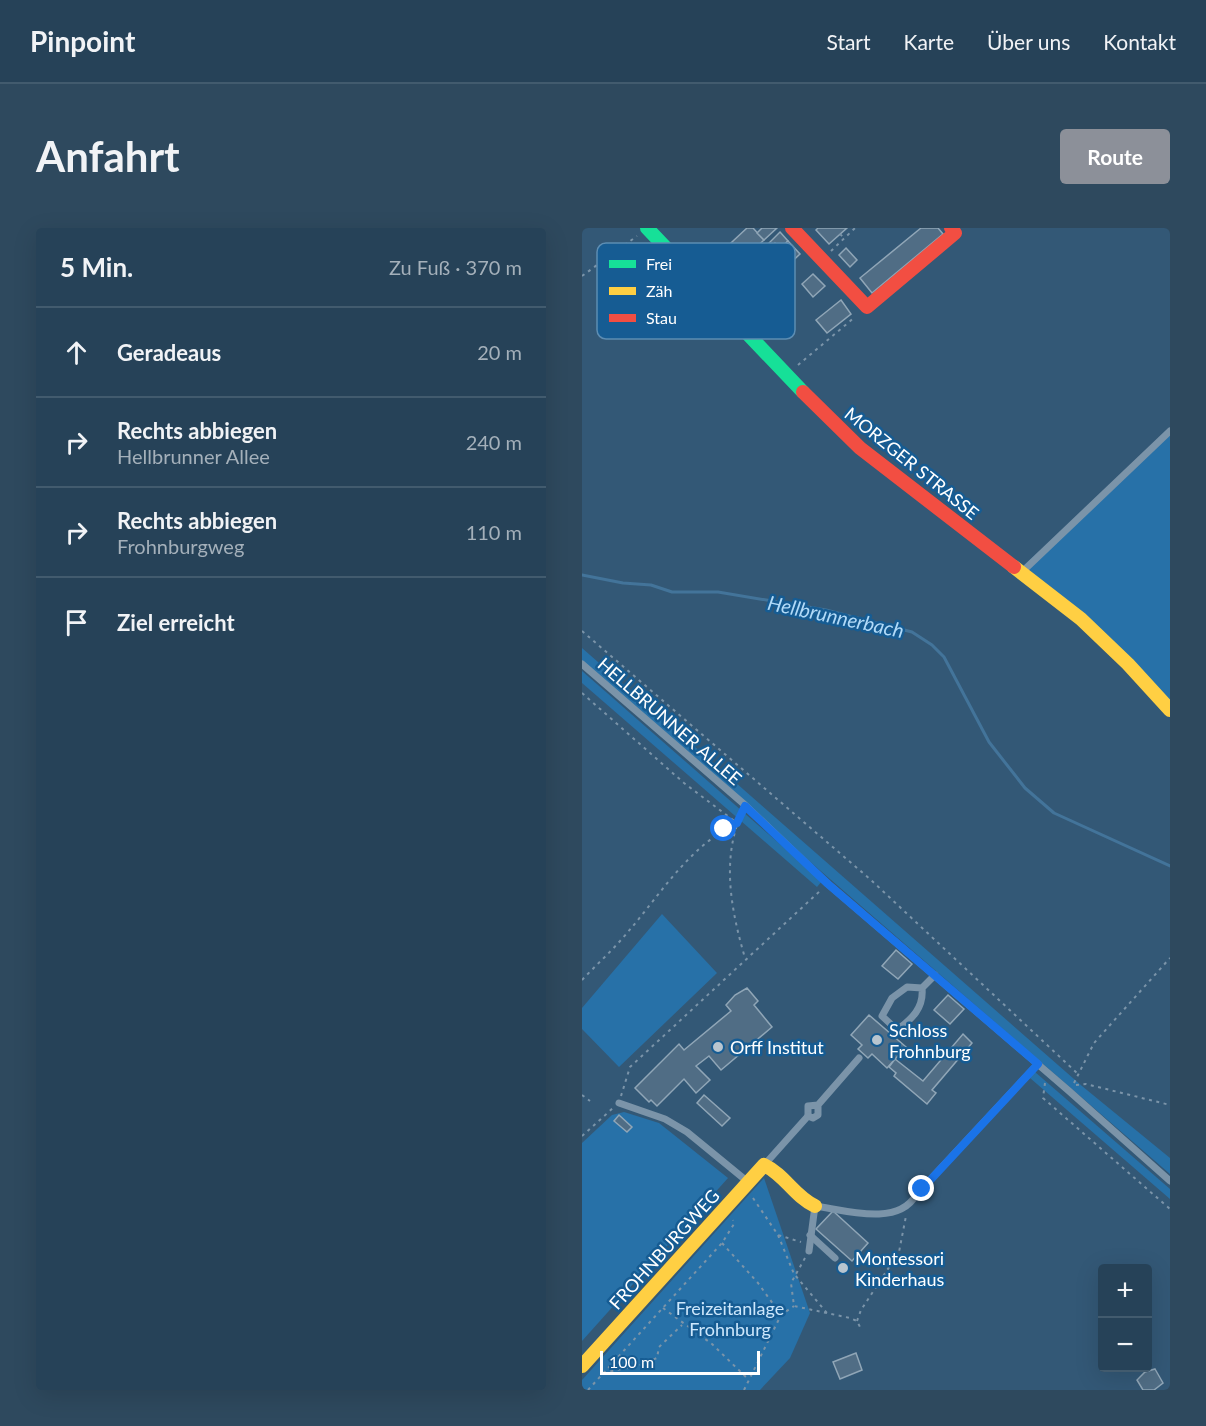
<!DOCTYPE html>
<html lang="de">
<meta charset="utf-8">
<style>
body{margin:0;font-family:Lato,sans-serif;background:#2e495e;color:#f1f3f6}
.controls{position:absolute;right:18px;bottom:18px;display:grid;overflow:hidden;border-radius:6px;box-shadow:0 6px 24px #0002}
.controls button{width:54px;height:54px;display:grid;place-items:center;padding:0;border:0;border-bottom:2px solid #425b6e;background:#264258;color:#f1f3f6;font:30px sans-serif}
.scale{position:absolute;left:18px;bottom:15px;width:160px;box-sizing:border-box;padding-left:6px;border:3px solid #fff;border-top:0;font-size:16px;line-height:21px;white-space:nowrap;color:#fff;-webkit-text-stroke:4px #165c93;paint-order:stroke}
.stop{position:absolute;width:18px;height:18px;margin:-14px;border:4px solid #1a73e8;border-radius:50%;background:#fff}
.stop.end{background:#1a73e8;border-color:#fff;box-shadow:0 2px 6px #0008}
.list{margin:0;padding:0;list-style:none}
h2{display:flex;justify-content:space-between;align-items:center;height:78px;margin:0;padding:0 24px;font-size:26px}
h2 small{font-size:20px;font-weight:400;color:#a4b0ba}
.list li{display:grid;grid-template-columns:39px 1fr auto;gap:18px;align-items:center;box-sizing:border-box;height:90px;padding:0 24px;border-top:2px solid #425b6e}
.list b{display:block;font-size:22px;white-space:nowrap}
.list p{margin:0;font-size:20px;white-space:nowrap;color:#a4b0ba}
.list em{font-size:20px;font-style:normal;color:#a4b0ba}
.icon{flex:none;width:33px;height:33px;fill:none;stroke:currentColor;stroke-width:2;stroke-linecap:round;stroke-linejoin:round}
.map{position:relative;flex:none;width:588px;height:1162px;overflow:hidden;border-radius:6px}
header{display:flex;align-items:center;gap:36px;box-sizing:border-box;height:84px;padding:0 30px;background:#264258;border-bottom:2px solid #425b6e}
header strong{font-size:28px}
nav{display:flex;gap:33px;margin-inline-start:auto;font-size:21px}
.intro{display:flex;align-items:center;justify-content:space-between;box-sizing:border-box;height:144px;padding:0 36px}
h1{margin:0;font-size:42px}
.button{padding:15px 27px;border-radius:6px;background:#8c9099;color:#fff;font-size:21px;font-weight:700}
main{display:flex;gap:36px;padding:0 36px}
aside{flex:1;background:#264258;border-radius:6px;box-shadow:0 6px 24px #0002}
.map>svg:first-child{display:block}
</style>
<header>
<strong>Pinpoint</strong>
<nav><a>Start</a><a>Karte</a><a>Über uns</a><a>Kontakt</a></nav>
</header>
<div class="intro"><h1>Anfahrt</h1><a class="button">Route</a></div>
<main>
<aside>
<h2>5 Min.<small>Zu Fuß · 370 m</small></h2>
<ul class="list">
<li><svg class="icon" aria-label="ahead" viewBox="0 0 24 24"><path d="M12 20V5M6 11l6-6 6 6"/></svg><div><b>Geradeaus</b></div><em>20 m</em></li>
<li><svg class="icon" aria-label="right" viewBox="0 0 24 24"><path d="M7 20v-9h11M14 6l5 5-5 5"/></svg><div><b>Rechts abbiegen</b><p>Hellbrunner Allee</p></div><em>240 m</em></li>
<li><svg class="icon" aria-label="right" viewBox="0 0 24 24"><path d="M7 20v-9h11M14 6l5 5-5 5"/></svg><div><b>Rechts abbiegen</b><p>Frohnburgweg</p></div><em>110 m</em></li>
<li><svg class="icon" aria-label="arrive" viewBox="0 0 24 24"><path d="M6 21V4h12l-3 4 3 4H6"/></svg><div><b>Ziel erreicht</b></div></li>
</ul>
</aside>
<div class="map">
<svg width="588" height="1162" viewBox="0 0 588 1162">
<rect width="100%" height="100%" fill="#335876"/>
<g fill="#2771a8">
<path d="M 588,207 L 588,473 L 442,337 Z"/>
<path d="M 0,420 L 500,858 L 588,930 L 588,946 L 0,436 Z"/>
<path d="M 0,443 L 240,653 L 235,659 L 0,455 Z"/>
<path d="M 80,686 L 135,745 L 37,839 L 0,801 L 0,780 Z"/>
<path d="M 453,844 L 588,961 L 588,971 L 448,850 Z"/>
<path d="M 42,884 L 77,895 L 146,950 L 0,1113 L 0,915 L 30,887 Z"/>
<path d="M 182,950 L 228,1085 L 208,1130 L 178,1162 L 0,1162 L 0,1152 Z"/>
</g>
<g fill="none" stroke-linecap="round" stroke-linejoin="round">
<path stroke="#43749a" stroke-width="3" d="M 0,347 L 41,355 L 69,357 L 90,364 L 136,364 L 244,382 L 330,404 L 350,417 L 362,429 L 407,514 L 443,560 L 472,585 L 588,638"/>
</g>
<g fill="#506d85" stroke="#90a6b7" stroke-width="1.5">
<path d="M 165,0 L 171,0 L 182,12 L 159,33 L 144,35 L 136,27 Z"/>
<path d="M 180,0 L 195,0 L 182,12 L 175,5 Z"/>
<path d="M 236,0 L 265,0 L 247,16 L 234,2 Z"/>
<path d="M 339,0 L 356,0 L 361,6 L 290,65 L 278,50 Z"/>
<path d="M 198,4 L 206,13 L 198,20 L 193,15 L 175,39 L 169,33 Z"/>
<path d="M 206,13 L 218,26 L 198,45 L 186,32 Z"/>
<path d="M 264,20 L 275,32 L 268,39 L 257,27 Z"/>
<path d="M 231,46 L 243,58 L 231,69 L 220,56 Z"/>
<path d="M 259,72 L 269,86 L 245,105 L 234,92 Z"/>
<path d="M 314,722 L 330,736 L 316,751 L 300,738 Z"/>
<path d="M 165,760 L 176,773 L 172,777 L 190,799 L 139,842 L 127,828 L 114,838 L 128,852 L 114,865 L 102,851 L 75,878 L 69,872 L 67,874 L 53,860 L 97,816 L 102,822 L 149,783 L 144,777 L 153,767 Z"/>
<path d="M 366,767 L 382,781 L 368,796 L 352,782 Z"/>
<path d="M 287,787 L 324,819 L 305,840 L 290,826 L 286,830 L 276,821 L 280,817 L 269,807 Z"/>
<path d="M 381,806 L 390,815 L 350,862 L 354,865 L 345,876 L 312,848 L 314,845 L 307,839 L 313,831 L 341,853 Z"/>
<path d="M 122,867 L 148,890 L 140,898 L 115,875 Z"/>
<path d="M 37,887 L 50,899 L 45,904 L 32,893 Z"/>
<path d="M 251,983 L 286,1015 L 270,1033 L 234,1001 Z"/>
<path d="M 274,1125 L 280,1142 L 258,1151 L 251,1134 Z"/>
<path d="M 573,1141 L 581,1155 L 572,1162 L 561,1162 L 555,1152 L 563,1144 Z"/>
</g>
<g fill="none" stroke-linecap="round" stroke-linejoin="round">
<g stroke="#7b94a9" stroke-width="2" stroke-dasharray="3 4.5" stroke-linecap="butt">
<path d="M 258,6 L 262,10"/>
<path d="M 249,23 L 273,0"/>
<path d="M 0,48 L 55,8"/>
<path d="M 216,137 L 273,89"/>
<path d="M 0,403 L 289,652 L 496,846"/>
<path d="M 0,465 L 102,555 L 155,595"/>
<path d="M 160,584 C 139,631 149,682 163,730"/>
<path d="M 0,752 C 15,736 31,722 45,705 C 78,667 107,618 155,595"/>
<path d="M 463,855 L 461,870 L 588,981"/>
<path d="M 492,855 L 512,815 L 588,730"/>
<path d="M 494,857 L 504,856 L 588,877"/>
<path d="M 0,867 L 8,873"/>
<path d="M 39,868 L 48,839 L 239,662"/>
<path d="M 0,908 L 31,880"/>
<path d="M 171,970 L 196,1007 L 219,1014"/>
<path d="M 196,1007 L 212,1046 L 245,1085"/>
<path d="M 140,1015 L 176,1055 L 199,1087"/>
<path d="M 223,1030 L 209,1055 L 212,1078 L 268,1090 L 275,1093 L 279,1101"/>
<path d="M 81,1080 L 130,1116 L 167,1152"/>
<path d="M 275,1093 L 279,1082 L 317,1024 L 324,988"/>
<path d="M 21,1145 L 58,1137 L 75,1130 L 77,1119 L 100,1097"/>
<path d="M 6,1162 L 140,1015 L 152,996 L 151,992"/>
<path d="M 162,1162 L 199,1087 L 212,1078"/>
</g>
<g stroke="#7b94a9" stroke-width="7">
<path d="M 440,344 L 588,203"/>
<path d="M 0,436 L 163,577 L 246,656 L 487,863 L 588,953"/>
<path d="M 340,760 C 342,780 330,791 315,802 L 300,788 L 310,770 L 325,759 L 340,760 L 353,747"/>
<path d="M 37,875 L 83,891 L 105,904 L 166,954"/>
<path d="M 236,877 L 226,878 L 226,888 L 231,890 L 236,887 L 236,877 L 277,830"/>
<path d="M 184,935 L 226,888"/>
<path d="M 228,1007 L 253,1030"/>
<path d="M 227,1023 L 233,978 C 262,982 316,999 334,967 L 456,836"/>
</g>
<path stroke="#16e098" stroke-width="14" d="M 65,0 L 221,164"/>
<g stroke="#ffcf43" stroke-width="14">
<path d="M 432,339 L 499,391 L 546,436 L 588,482"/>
<path d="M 0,1138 L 182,937 C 203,947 212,968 233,978"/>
</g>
<g stroke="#f24e42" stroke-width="14">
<path d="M 210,0 L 285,79 L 373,5 L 369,0"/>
<path d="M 221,164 L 278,220 L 432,339"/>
</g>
</g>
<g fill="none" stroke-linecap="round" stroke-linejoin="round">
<path stroke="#1a73e8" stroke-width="8" d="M 142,601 L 155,595 L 163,578 L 246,656 L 456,836 L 340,961"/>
</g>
<g fill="#b8c5cf" stroke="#165c93" stroke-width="2">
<circle cx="295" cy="812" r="6"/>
<circle cx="136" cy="819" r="6"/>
<circle cx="261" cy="1040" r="6"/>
</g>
<g text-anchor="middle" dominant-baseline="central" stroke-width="5" stroke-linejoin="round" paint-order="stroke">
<g font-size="18" fill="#fff" stroke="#165c93">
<text transform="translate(330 235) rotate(39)">MORZGER STRASSE</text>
<text transform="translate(88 493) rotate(41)">HELLBRUNNER ALLEE</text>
<text transform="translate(82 1021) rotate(-48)">FROHNBURGWEG</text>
</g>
<g font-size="18" fill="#fff" stroke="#165c93" text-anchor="start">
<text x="307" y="802">Schloss<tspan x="307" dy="21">Frohnburg</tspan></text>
<text x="148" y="819">Orff Institut</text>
<text x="273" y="1030">Montessori<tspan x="273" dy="21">Kinderhaus</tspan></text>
</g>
<g font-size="18" fill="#cce7fc" stroke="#165c93">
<text x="148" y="1080">Freizeitanlage<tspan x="148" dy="21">Frohnburg</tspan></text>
</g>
<g font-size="20" font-style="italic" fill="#b1daf8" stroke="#165c93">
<text transform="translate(254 388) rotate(12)">Hellbrunnerbach</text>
</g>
</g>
<rect x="15" y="15" width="198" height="96" rx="9" fill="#165c93" stroke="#5c8db3" stroke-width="1.5"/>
<rect x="27" y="32" width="27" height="8" fill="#16e098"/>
<rect x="27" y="59" width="27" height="8" fill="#ffcf43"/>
<rect x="27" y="86" width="27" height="8" fill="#f24e42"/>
<g font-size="16" fill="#fff">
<text x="64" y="42">Frei</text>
<text x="64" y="69">Zäh</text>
<text x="64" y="96">Stau</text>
</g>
</svg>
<div class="controls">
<button>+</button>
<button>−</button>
</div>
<div class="scale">100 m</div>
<div class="stop" style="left:142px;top:601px"></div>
<div class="stop end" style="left:340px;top:961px"></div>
</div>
</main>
